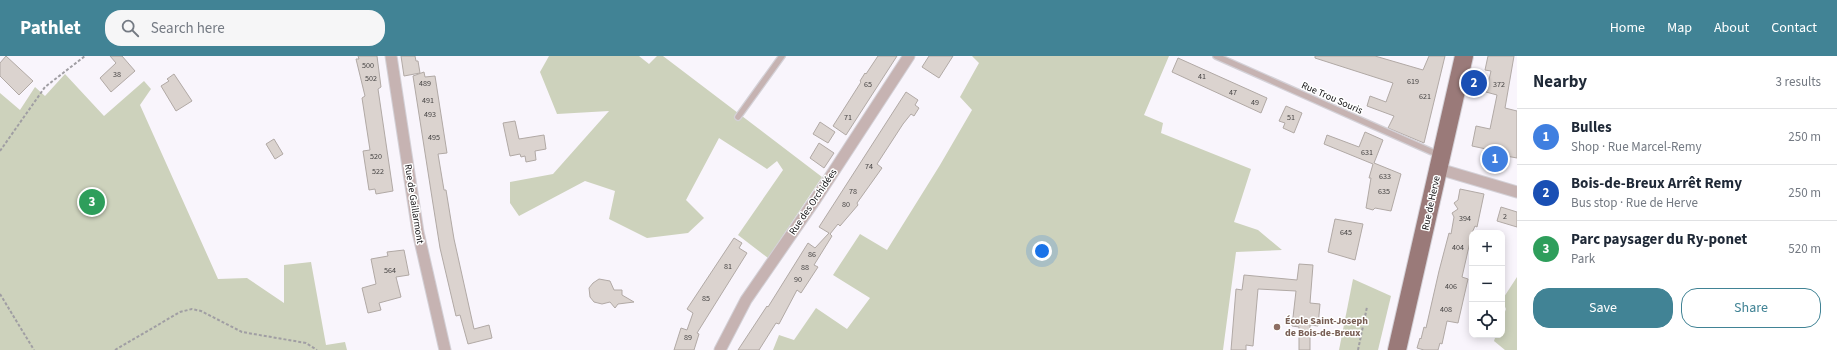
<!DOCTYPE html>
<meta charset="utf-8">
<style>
body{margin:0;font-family:"Source Sans 3",sans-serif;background:#f6f6f7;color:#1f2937}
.controls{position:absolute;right:12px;bottom:12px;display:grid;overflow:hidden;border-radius:8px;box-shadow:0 2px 10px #0003}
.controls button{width:36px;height:36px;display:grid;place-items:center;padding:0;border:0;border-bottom:1px solid #e0e1e3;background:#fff;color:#1f2937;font:20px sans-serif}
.you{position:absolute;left:1042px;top:195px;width:14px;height:14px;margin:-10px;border:3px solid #fff;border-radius:50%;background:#1a73e8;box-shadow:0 0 0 6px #1a73e833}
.badge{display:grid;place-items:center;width:26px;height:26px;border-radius:50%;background:#418395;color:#fff;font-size:13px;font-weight:700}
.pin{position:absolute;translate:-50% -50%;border:2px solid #fff;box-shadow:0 1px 4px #0006}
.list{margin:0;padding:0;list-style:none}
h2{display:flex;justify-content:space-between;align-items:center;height:52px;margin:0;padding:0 16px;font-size:17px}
h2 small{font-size:13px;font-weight:400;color:#747a83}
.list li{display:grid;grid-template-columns:26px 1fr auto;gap:12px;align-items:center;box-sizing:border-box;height:56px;padding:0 16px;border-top:1px solid #e0e1e3}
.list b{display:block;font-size:15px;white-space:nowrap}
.list p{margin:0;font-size:13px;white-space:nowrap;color:#747a83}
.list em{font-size:13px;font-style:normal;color:#747a83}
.actions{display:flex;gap:8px;padding:12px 16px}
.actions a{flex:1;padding:9px 0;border:1px solid #418395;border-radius:16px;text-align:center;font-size:14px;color:#418395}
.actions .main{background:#418395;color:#fff}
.icon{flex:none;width:22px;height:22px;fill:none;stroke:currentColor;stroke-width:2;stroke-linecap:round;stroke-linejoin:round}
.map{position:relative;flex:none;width:1517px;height:294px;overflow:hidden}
header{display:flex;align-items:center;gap:24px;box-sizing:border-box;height:56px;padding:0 20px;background:#418395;color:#fff}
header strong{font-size:19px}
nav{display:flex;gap:22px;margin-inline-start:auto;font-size:14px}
.search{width:280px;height:36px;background:#f6f6f7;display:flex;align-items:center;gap:10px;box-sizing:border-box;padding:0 14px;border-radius:16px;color:#747a83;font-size:15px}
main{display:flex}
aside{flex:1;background:#fff}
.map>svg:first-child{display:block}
</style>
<header>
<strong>Pathlet</strong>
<div class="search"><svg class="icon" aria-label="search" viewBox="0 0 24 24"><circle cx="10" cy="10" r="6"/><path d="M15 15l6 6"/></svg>Search here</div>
<nav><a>Home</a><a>Map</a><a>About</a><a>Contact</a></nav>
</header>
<main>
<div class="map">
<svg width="1517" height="294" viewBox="0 0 1517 294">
<rect width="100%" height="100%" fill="#f9f5fc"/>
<g fill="#cdd2bc">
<path d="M 549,0 L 639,0 L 649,8 L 657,0 L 663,0 L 822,121 L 768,202 L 738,179 L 783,114 L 777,105 L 767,113 L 719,82 L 686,144 L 704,162 L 688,177 L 647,182 L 609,163 L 615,135 L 585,125 L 519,160 L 510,147 L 510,126 L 553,118 L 609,55 L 557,58 L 540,16 Z"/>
<path d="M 972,0 L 1169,0 L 1144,59 L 1163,67 L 1161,77 L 1251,113 L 1234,166 L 1258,174 L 1282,194 L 1236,196 L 1223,294 L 773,294 L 779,279 L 794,284 L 816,252 L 847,273 L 870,242 L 833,219 L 860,178 L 887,194 L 940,109 L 972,54 L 960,41 L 979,7 Z"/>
<path d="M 65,18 L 104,60 L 144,25 L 151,33 L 140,49 L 218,223 L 247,222 L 284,247 L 284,209 L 311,206 L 326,289 L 345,286 L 347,294 L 0,294 L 0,37 L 20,54 L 35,31 L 45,40 Z"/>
<path d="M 1517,221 L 1517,294 L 1505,294 L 1494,285 L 1496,279 L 1502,279 L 1502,264 L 1506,253 L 1502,244 Z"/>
<path d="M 1353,223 L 1391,240 L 1378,294 L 1339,294 Z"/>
</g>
<g fill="#dbd3cf" stroke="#b1a9a5">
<path d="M 6,0 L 33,25 L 19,39 L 0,20 L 0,7 Z"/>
<path d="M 110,0 L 122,0 L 135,15 L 111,36 L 100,22 L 116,7 Z"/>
<path d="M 358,0 L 377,0 L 381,31 L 378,33 L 393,135 L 376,138 L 375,133 L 369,134 L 363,95 L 370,94 L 362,42 L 365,40 L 356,3 L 359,3 Z"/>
<path d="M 401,0 L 415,0 L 416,5 L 418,5 L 420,17 L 404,20 Z"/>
<path d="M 878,0 L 897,0 L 846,79 L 833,70 L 861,26 L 860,25 L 865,17 L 866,18 Z"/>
<path d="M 929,0 L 953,0 L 939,22 L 922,11 Z"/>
<path d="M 1315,0 L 1375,0 L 1423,14 L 1429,0 L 1445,0 L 1424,87 L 1388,72 L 1394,60 L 1367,50 L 1370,40 L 1386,46 L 1393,27 L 1315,2 Z"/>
<path d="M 1488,0 L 1514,0 L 1505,52 L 1517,55 L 1517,102 L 1506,100 L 1504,111 L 1484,107 L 1486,93 L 1472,90 L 1476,70 L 1490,73 L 1497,39 L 1486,36 L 1491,15 L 1485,14 Z"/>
<path d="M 1178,2 L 1267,42 L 1261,57 L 1172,16 Z"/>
<path d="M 424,16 L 425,21 L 435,20 L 447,97 L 438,98 L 444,134 L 446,134 L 454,183 L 474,273 L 489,269 L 492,282 L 468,288 L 460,259 L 456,260 L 440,192 L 433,148 L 413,20 Z"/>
<path d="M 174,18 L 192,45 L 176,55 L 161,30 L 169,25 L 167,23 Z"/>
<path d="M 906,36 L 918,44 L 915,49 L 919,52 L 914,60 L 911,58 L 903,68 L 877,108 L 882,112 L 857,147 L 858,149 L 840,170 L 838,168 L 830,178 L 832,180 L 814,209 L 818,211 L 801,237 L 797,234 L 779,268 L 776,267 L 759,294 L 738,294 L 767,250 L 768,251 L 808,187 L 815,192 L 829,177 L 819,171 Z"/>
<path d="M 1286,50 L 1302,57 L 1294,77 L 1283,72 L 1285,67 L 1279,65 Z"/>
<path d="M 515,65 L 519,83 L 544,79 L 546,93 L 535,95 L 536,104 L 526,106 L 525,100 L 521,101 L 520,98 L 510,100 L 503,67 Z"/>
<path d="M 820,66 L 835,76 L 828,87 L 813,78 Z"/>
<path d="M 1365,76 L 1383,84 L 1374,107 L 1401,118 L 1391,155 L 1375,152 L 1373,154 L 1366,152 L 1371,122 L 1369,122 L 1373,108 L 1324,88 L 1327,79 L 1359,91 Z"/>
<path d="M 274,83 L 283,98 L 275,103 L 266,88 Z"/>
<path d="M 819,87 L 834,97 L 824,112 L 810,102 Z"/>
<path d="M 1460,133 L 1484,138 L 1477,171 L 1475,170 L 1472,177 L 1462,221 L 1468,223 L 1458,267 L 1447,265 L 1442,288 L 1440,287 L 1438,294 L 1424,294 L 1417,292 L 1420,282 L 1421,283 L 1424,271 L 1426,272 L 1439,215 L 1449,177 L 1451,178 L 1454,161 L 1452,157 L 1458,153 L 1454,147 L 1458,144 Z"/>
<path d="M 1501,151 L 1517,156 L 1517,171 L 1497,165 Z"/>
<path d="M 1335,163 L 1363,168 L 1355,204 L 1328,196 Z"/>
<path d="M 734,182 L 742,187 L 739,192 L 747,197 L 697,277 L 699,278 L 694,294 L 674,294 L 681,272 L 687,274 L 693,257 L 687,253 Z"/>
<path d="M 404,194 L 409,219 L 396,221 L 401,241 L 379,247 L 381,254 L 368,257 L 362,232 L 376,228 L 371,203 L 388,200 L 387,196 Z"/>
<path d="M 1299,208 L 1313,209 L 1310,247 L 1320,248 L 1318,270 L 1310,269 L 1310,294 L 1299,294 L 1299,271 L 1292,270 L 1296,235 L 1258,233 L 1253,290 L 1246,289 L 1246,294 L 1231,294 L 1236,233 L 1242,234 L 1244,219 L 1297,224 Z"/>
<path d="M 599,223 L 610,225 L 614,234 L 622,234 L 622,239 L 634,246 L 618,248 L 615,252 L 610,246 L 602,248 L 594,246 L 590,241 L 589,232 L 593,227 Z"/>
</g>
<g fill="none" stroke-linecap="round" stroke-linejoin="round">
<g stroke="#d4d1d7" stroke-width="8">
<g id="service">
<path d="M 1216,0 L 1439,99"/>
<path d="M 738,61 L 782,0"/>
</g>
</g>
<g stroke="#d4d1d7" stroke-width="13">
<g id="minor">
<path d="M 391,0 L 418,176 L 445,294"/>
<path d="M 1439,113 L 1517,136"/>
<path d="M 720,294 L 746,244 L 815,144 L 909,0"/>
</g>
</g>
<g stroke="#d4d1d7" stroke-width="20">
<path id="primary" d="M 1397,294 L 1464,0"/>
</g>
<g stroke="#a09ea3" stroke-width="2" stroke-dasharray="3 2" stroke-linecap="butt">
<path d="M 0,95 L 45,31 L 85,0"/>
<path d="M 0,238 L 34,294"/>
<path d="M 115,294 L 180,256 L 192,253 L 201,255 L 242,276 L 306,287 L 317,294"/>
<path d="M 1358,294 L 1367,251"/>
</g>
<use href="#service" stroke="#c6b3b2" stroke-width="5.5"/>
<use href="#minor" stroke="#c6b3b2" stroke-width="11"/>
<use href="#primary" stroke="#9a7a79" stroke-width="18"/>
</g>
<circle fill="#8d6e63" stroke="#fff" stroke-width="1.5" cx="1277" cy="271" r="4"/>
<g text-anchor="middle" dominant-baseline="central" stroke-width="3" stroke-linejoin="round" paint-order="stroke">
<g font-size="8" fill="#444242">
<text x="368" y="9">500</text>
<text x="117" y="18">38</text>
<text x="1202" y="20">41</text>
<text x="371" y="22">502</text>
<text x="1413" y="25">619</text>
<text x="425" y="27">489</text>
<text x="868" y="28">65</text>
<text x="1499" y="28">372</text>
<text x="1233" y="36">47</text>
<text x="1425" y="40">621</text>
<text x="428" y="44">491</text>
<text x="1255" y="46">49</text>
<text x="430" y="58">493</text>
<text x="848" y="61">71</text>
<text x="1291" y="61">51</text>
<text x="434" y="81">495</text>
<text x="1367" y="96">631</text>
<text x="376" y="100">520</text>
<text x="869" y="110">74</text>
<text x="378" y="115">522</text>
<text x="1385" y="120">633</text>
<text x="853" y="135">78</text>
<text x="1384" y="135">635</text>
<text x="846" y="148">80</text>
<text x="1505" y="160">2</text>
<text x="1465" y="162">394</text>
<text x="1346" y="176">645</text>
<text x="1458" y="191">404</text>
<text x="812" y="198">86</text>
<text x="728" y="210">81</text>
<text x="805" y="211">88</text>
<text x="390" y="214">564</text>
<text x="798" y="223">90</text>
<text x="1451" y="230">406</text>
<text x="706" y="242">85</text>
<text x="1446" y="253">408</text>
<text x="688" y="281">89</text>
</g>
<g font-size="10" fill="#121113" stroke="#fff">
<text transform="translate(1332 42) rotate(24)">Rue Trou Souris</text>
<text transform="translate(813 146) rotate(-56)">Rue des Orchidées</text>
<text transform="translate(1431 147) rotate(-78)">Rue de Herve</text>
<text transform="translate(414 148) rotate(81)">Rue de Gaillarmont</text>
</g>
<g font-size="10" font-weight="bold" fill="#785e54" stroke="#fff" text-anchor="start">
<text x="1285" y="265">École Saint-Joseph<tspan x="1285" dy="12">de Bois-de-Breux</tspan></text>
</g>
</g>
</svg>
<div class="controls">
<button>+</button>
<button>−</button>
<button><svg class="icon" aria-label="locate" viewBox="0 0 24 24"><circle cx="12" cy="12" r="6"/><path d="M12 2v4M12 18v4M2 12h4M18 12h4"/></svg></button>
</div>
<div class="you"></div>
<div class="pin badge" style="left:1495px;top:103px;background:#3f7fe0">1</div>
<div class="pin badge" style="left:1474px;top:27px;background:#1a4fb4">2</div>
<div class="pin badge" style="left:92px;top:146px;background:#2e9e5b">3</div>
</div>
<aside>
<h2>Nearby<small>3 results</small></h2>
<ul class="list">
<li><span class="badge" style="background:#3f7fe0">1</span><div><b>Bulles</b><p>Shop · Rue Marcel-Remy</p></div><em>250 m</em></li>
<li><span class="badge" style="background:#1a4fb4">2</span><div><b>Bois-de-Breux Arrêt Remy</b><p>Bus stop · Rue de Herve</p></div><em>250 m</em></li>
<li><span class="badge" style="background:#2e9e5b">3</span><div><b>Parc paysager du Ry-ponet</b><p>Park</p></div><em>520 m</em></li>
</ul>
<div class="actions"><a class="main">Save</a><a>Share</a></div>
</aside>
</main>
